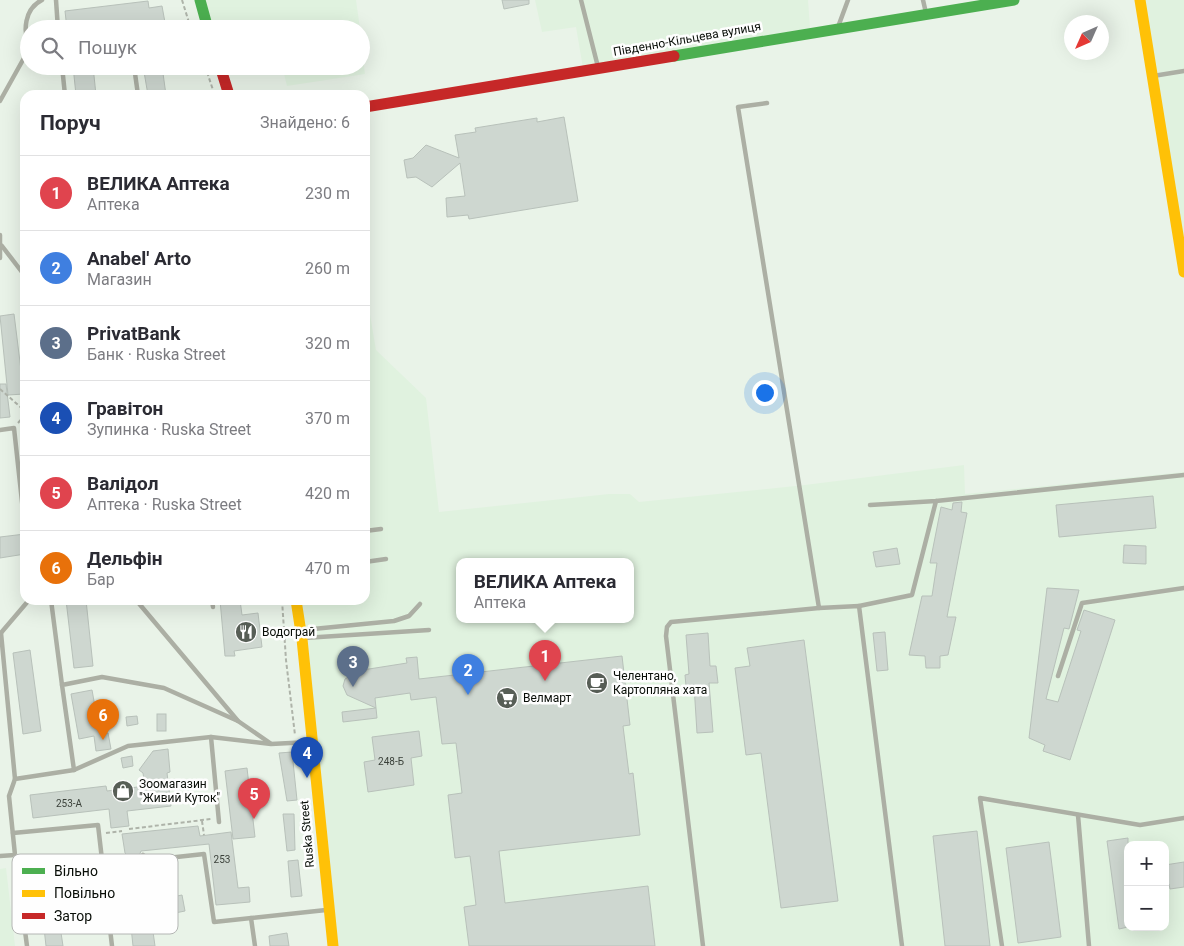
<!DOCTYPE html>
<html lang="uk">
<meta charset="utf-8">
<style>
body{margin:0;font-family:Roboto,sans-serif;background:#f7f7f7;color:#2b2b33}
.controls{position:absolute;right:15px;bottom:15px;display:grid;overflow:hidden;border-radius:10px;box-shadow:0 5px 20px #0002}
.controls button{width:45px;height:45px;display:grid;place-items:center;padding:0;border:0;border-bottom:1px solid #e1e1e2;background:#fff;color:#2b2b33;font:25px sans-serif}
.compass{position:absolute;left:1064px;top:15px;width:45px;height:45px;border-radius:50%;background:#fff;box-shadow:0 5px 20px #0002;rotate:225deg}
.you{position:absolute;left:764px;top:392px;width:18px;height:18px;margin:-12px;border:4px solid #fff;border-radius:50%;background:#1a73e8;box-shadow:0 0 0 8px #1a73e833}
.badge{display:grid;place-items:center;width:32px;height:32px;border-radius:50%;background:#ea580c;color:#fff;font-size:16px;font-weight:700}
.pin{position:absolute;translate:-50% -41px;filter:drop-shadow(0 1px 2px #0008)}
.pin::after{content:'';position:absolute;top:26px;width:18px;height:15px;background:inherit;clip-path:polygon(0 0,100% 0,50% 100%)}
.popup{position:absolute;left:456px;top:558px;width:178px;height:65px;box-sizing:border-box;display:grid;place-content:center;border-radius:10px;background:#fff;filter:drop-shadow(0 1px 4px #0005);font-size:16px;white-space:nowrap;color:#7c7c81}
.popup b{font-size:19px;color:#2b2b33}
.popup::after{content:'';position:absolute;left:50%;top:100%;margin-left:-10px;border:10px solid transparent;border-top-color:#fff}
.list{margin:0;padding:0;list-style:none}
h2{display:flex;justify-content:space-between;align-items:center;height:65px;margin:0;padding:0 20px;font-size:21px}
h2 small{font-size:16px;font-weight:400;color:#7c7c81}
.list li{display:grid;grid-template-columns:32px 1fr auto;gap:15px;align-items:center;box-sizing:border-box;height:75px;padding:0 20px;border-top:1px solid #e1e1e2}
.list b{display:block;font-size:19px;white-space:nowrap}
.list p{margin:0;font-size:16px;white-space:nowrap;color:#7c7c81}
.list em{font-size:16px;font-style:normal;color:#7c7c81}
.icon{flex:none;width:28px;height:28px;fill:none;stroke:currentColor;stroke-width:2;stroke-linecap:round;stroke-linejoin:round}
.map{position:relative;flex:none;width:1184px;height:946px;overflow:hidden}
.search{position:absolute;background:#fff;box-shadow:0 5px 20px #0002;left:20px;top:20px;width:350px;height:55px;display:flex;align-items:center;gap:12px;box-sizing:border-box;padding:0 18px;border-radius:28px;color:#7c7c81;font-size:19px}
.panel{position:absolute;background:#fff;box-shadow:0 5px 20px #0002;left:20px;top:90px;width:350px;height:515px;border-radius:15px}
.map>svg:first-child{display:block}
</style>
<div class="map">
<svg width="1184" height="946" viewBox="0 0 1184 946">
<rect width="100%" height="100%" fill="#e9f3e8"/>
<g fill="#e0f2df" fill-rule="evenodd">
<path d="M 201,0 L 356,0 L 360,29 L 210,29 Z"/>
<path d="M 535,0 L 808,0 L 810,28 L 583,68 L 576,27 L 542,32 Z"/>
<path d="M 1144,0 L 1184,0 L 1184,247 Z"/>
<path d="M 361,43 L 365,74 L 287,86 L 282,66 L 361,66 Z"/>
<path d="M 368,303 L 376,350 L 426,398 L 439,512 L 609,494 L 630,494 L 639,502 L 805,485 L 964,465 L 965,494 L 1184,472 L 1184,946 L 332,946 L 292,600 L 365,600 L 365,305 ZM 460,562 L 630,562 L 630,620 L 460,620 ZM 1128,845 L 1165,845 L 1165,927 L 1128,927 Z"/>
<path d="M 6,868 L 15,946 L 0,946 L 0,869 Z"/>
</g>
<g fill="#ced7d0" stroke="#b8c1ba">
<path d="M 502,0 L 529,0 L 529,4 L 504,9 Z"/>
<path d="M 148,1 L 149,8 L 162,6 L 166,28 L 138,29 L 137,24 L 99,29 L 67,29 L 65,11 Z"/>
<path d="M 73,66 L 93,66 L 96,95 L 76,95 Z"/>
<path d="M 143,66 L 162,66 L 166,95 L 148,95 Z"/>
<path d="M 564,117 L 578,201 L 469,219 L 468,215 L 447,217 L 446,198 L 465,196 L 460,163 L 432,187 L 416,177 L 407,178 L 404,160 L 413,158 L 426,145 L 459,158 L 455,135 L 476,132 L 475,128 L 537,118 L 537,122 Z"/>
<path d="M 14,314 L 24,394 L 8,395 L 0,316 Z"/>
<path d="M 0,384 L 6,384 L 10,417 L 0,418 Z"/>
<path d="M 1153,496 L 1156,528 L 1059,537 L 1056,505 Z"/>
<path d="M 962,502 L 961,512 L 967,513 L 947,617 L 956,617 L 948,655 L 940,656 L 940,668 L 926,668 L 925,656 L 909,655 L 922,596 L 932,596 L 937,563 L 930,563 L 941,507 L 952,510 L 953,503 Z"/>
<path d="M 25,534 L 25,554 L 0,558 L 0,537 Z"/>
<path d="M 1124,545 L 1146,546 L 1146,564 L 1123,563 Z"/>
<path d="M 897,548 L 900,564 L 876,567 L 873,552 Z"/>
<path d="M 1047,588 L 1079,590 L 1069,629 L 1064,628 L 1046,699 L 1058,702 L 1081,631 L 1077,630 L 1084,610 L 1115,620 L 1070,760 L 1043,751 L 1045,745 L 1029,738 Z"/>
<path d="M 66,600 L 86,600 L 93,666 L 74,668 Z"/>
<path d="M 220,600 L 240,600 L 242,615 L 258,613 L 262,647 L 234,651 L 235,656 L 225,656 Z"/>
<path d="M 885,632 L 888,670 L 877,671 L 873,633 Z"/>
<path d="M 708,633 L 710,666 L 716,666 L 718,683 L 709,683 L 713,732 L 697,733 L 694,685 L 686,686 L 685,675 L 689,674 L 686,635 Z"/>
<path d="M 804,640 L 838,901 L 781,908 L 761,753 L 746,755 L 735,668 L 750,666 L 747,648 Z"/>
<path d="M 30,650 L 41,731 L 23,734 L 13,653 Z"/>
<path d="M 622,656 L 630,725 L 623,726 L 629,774 L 633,773 L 640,835 L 499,851 L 505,903 L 648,886 L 655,946 L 469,946 L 464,907 L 476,905 L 470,856 L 455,858 L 448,795 L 462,793 L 456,743 L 442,744 L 436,697 L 411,700 L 410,693 L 375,698 L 376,708 L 347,695 L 343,686 L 345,679 L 350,676 L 350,672 L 407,663 L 406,658 L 417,657 L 419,679 Z"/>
<path d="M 92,690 L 100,734 L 108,733 L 111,749 L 96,751 L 94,736 L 79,739 L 71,694 Z"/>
<path d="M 376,708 L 377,718 L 343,722 L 342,712 Z"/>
<rect x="157" y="714" width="9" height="17"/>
<path d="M 137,716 L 138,724 L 127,726 L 126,717 Z"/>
<path d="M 419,731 L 422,756 L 411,758 L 414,785 L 368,792 L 364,762 L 375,760 L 372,737 Z"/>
<path d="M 168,749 L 170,772 L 167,773 L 171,806 L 127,811 L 129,826 L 111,828 L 109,809 L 33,818 L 30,795 L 106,786 L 107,791 L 145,786 L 143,773 L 139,770 L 153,751 Z"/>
<path d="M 292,752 L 297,800 L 287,801 L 279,753 Z"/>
<path d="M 132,756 L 133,766 L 123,768 L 121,758 Z"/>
<path d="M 247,768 L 255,837 L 233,839 L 225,771 Z"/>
<path d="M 283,814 L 294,814 L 295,850 L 287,851 Z"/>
<path d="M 198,826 L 200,836 L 231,832 L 238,888 L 249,887 L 250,902 L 216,905 L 209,844 L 141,851 L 139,856 L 143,860 L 155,946 L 133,946 L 130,917 L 126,918 L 120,863 L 126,862 L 129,857 L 125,853 L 122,834 Z"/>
<path d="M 977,831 L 990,946 L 945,946 L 933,836 Z"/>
<path d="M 1128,838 L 1128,927 L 1119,929 L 1107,841 Z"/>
<path d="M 1049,842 L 1061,937 L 1018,943 L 1006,848 Z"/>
<path d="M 298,860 L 302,896 L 291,897 L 288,861 Z"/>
<path d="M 1184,862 L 1184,887 L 1170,889 L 1169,884 L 1165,884 L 1165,865 Z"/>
<path d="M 67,888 L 72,925 L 60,926 L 63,946 L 46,946 L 44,928 L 52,927 L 48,890 Z"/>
<path d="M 182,895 L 185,911 L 175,913 L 172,897 Z"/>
<path d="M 287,933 L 289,946 L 270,946 L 269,936 Z"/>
</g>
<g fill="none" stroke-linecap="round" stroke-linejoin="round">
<g stroke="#aeb3a9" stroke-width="2" stroke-dasharray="4 2.5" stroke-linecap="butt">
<path d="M 182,0 L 191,29"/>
<path d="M 183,29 L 191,28"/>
<path d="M 205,66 L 213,90"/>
<path d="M 0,389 L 25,411"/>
<path d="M 18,423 L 25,415"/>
<path d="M 282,600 L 286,660 L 295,735"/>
<path d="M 202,821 L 204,835"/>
<path d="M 129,829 L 211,819"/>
<path d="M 106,833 L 122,831"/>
<path d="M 61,931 L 103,926"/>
<path d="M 31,933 L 44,932"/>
</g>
<g stroke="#acafa4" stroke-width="4.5">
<path d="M 56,0 L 58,29"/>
<path d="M 581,0 L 598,67"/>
<path d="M 923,0 L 926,13"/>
<path d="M 838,27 L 848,0"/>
<path d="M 29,47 C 23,31 24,9 42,0"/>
<path d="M 62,66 L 65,95"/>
<path d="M 134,66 L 138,95"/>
<path d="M 1153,76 L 1184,71"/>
<path d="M 0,101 L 29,49"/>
<path d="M 767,103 L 738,107 L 819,608 L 859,606 L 902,946"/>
<path d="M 0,235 L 0,258"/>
<path d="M 2,246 L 25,276"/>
<path d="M 0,430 L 14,428 L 24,520"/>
<path d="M 870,505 L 936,501 L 1184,475"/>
<path d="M 365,531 L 381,529"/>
<path d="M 365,562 L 386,559"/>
<path d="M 51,600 L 62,685"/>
<path d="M 136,600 L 238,721 L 270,743"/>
<path d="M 212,600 L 213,607"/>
<path d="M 859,606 L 912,595 L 936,501"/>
<path d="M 303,630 L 394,621 L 409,616 L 420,604"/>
<path d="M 1,633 L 15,779"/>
<path d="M 0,634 L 29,600"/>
<path d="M 304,638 L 429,630"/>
<path d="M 1058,676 L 1082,603 L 1184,588"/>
<path d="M 211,737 L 219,822"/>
<path d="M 74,770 L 62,685 L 102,677 L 164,688 L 238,721"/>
<path d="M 1078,815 L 1089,946"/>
<path d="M 13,833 L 98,825 L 112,946"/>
<path d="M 15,855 L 27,946"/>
<path d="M 143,855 L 149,860 L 204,854 L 214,922 L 326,910"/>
<path d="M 0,856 L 15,855 L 9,796 L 15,779 L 74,770 L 128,746 L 211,737 L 271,744 L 310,742"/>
<path d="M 102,859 L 125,857"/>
<path d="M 251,918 L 255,946"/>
<path d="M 703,946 L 666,636 L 667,627 L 671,622 L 819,608"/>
<path d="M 1002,946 L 980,798 L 1140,825 L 1184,818"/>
</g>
<g stroke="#4caf50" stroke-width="11">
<path d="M 200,0 L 208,29"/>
<path d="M 674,56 L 1014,0"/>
</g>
<g stroke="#ffc107" stroke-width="11">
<path d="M 1140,0 L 1184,272"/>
<path d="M 296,600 L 302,639 L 333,946"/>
</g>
<g stroke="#c62828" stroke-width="11">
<path d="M 220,66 L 229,95"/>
<path d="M 365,107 L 674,56"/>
</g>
</g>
<defs>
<g id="restaurant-disc" transform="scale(1.125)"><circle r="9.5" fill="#575e56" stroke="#fefefe"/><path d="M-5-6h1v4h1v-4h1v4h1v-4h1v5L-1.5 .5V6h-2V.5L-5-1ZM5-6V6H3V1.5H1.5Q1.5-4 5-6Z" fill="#fff"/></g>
<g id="cafe-disc" transform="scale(1.125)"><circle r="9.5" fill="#575e56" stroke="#fefefe"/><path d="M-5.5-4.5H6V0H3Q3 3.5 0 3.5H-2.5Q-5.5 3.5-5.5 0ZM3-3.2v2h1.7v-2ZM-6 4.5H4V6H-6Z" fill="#fff"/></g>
<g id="supermarket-disc" transform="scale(1.125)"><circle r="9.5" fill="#575e56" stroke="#fefefe"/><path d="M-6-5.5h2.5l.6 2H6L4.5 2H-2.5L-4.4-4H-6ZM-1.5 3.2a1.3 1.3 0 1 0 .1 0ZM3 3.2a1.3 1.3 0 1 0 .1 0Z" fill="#fff"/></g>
<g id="shop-disc" transform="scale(1.125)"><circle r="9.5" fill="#575e56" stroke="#fefefe"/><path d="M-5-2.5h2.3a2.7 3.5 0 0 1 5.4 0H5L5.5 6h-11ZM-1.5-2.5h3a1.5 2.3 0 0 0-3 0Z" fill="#fff"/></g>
</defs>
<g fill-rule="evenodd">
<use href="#restaurant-disc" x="246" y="632"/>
<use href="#cafe-disc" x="597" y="683"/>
<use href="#supermarket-disc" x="507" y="698"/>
<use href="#shop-disc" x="123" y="791"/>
</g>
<g text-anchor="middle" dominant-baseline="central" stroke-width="5" stroke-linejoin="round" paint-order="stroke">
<g font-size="10" fill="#3a4039">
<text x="391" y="761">248-Б</text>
<text x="69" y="803">253-А</text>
<text x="222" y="859">253</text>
</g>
<g font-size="12" fill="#080d07" stroke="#fefefe">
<text transform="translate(687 39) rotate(-10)">Південно-Кільцева вулиця</text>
<text transform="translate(307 834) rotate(-95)">Ruska Street</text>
</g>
<g font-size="12" fill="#080d07" stroke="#fefefe" text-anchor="start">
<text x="262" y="632">Водограй</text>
<text x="613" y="676">Челентано,<tspan x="613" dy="14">Картопляна хата</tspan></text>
<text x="523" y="698">Велмарт</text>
<text x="139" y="784">Зоомагазин<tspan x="139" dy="14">"Живий Куток"</tspan></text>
</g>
</g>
<rect x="12" y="854" width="166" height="80" rx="8" fill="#fefefe" stroke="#b4b6b4" stroke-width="1"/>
<rect x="22" y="868" width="23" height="6" fill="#4caf50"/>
<rect x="22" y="890" width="23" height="7" fill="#ffc107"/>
<rect x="22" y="913" width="23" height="6" fill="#c62828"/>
<g font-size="14" fill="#080d07">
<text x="54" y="876">Вільно</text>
<text x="54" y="898">Повільно</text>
<text x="54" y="921">Затор</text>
</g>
</svg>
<div class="controls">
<button>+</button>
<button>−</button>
</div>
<svg class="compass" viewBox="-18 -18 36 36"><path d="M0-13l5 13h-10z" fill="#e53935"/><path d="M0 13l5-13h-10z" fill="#7c7c81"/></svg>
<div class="you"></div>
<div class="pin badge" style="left:545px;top:681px;background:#e0444e">1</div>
<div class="popup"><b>ВЕЛИКА Аптека</b>Аптека</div>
<div class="pin badge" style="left:468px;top:695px;background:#3f7fe0">2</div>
<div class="pin badge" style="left:353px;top:687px;background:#5c6f8a">3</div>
<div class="pin badge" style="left:307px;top:778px;background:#1a4fb4">4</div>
<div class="pin badge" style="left:254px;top:819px;background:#e0444e">5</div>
<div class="pin badge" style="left:103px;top:740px;background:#e8710a">6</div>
<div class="search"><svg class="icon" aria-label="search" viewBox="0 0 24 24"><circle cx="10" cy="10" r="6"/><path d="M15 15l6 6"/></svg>Пошук</div>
<section class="panel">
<h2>Поруч<small>Знайдено: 6</small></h2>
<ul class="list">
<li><span class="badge" style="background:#e0444e">1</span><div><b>ВЕЛИКА Аптека</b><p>Аптека</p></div><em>230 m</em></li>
<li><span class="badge" style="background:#3f7fe0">2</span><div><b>Anabel' Arto</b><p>Магазин</p></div><em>260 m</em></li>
<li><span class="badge" style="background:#5c6f8a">3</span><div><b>PrivatBank</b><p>Банк · Ruska Street</p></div><em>320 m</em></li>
<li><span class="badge" style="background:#1a4fb4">4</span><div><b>Гравітон</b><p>Зупинка · Ruska Street</p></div><em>370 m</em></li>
<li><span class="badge" style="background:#e0444e">5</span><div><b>Валідол</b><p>Аптека · Ruska Street</p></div><em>420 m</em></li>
<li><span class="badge" style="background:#e8710a">6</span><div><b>Дельфін</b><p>Бар</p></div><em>470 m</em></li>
</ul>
</section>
</div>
